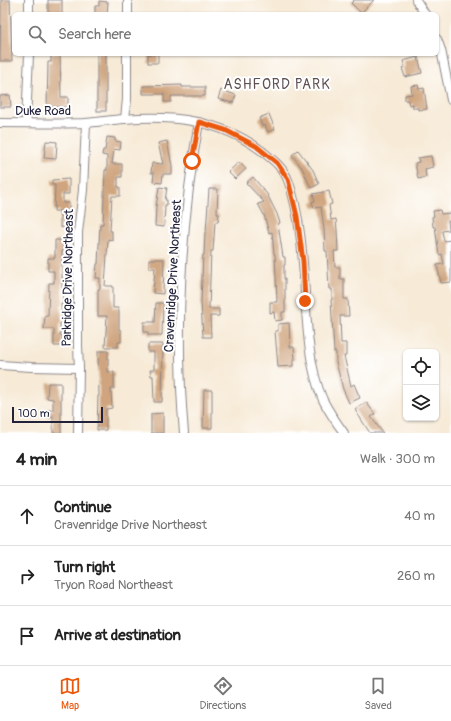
<!DOCTYPE html>
<meta charset="utf-8">
<style>
body{margin:0;font-family:Pangolin,sans-serif;background:#f2f2f2;color:#222}
.controls{position:absolute;right:12px;bottom:12px;display:grid;overflow:hidden;border-radius:6px;box-shadow:0 1px 3px #0004}
.controls button{width:36px;height:36px;display:grid;place-items:center;padding:0;border:0;border-bottom:1px solid #e0e0e0;background:#fff;color:#222;font:20px sans-serif}
.scale{position:absolute;left:12px;bottom:10px;width:91px;box-sizing:border-box;padding-left:4px;border:2px solid #22223b;border-top:0;font-size:11px;line-height:14px;white-space:nowrap;color:#22223b;-webkit-text-stroke:3px #fff;paint-order:stroke}
.stop{position:absolute;width:12px;height:12px;margin:-9px;border:3px solid #ea580c;border-radius:50%;background:#fff}
.stop.end{background:#ea580c;border-color:#fff;box-shadow:0 1px 4px #0008}
.list{margin:0;padding:0;list-style:none}
h2{display:flex;justify-content:space-between;align-items:center;height:52px;margin:0;padding:0 16px;font-size:17px}
h2 small{font-size:13px;font-weight:400;color:#767676}
.list li{display:grid;grid-template-columns:26px 1fr auto;gap:12px;align-items:center;box-sizing:border-box;height:60px;padding:0 16px;border-top:1px solid #e0e0e0}
.list b{display:block;font-size:15px;white-space:nowrap}
.list p{margin:0;font-size:13px;white-space:nowrap;color:#767676}
.list em{font-size:13px;font-style:normal;color:#767676}
.icon{flex:none;width:22px;height:22px;fill:none;stroke:currentColor;stroke-width:2;stroke-linecap:round;stroke-linejoin:round}
.map{position:relative;flex:none;width:451px;height:433px;overflow:hidden}
.search{position:absolute;background:#fff;box-shadow:0 1px 3px #0004;left:12px;right:12px;top:12px;height:44px;display:flex;align-items:center;gap:10px;box-sizing:border-box;padding:0 14px;border-radius:6px;color:#767676;font-size:15px}
.sheet{height:232px;background:#fff}
nav{display:flex;justify-content:space-around;align-items:center;box-sizing:border-box;height:56px;border-top:1px solid #e0e0e0;background:#fff;font-size:11px;color:#767676}
nav a{display:grid;justify-items:center;gap:2px}
nav .on{color:#ea580c}
.map>svg:first-child{display:block}
</style>
<div class="map">
<svg width="451" height="433" viewBox="0 0 451 433">
<rect width="100%" height="100%" fill="#fff"/>
<filter id="ink" filterUnits="userSpaceOnUse"><feTurbulence type="fractalNoise" baseFrequency=".025" numOctaves="2"/><feDisplacementMap in="SourceGraphic" scale="8" xChannelSelector="R" yChannelSelector="G"/><feConvolveMatrix kernelMatrix="1 2 1 2 8 2 1 2 1" color-interpolation-filters="sRGB"/></filter>
<filter id="wash" filterUnits="userSpaceOnUse"><feTurbulence type="fractalNoise" baseFrequency=".012" numOctaves="4" result="noise"/><feDisplacementMap in="SourceGraphic" scale="16" xChannelSelector="R" yChannelSelector="G"/><feGaussianBlur stdDeviation="0.9" result="paint"/><feColorMatrix in="noise" values="0 0 0 0 0 0 0 0 0 0 0 0 0 0 0 0 0 1.4 0 .05"/><feComposite in="paint" operator="in"/></filter>
<g filter="url(#wash)">
<rect width="100%" height="100%" fill="#f7ead6"/>
<g id="blocks">
<g fill="#cfa47e">
<path d="M 1,0 L 10,0 L 12,61 L 0,61 Z"/>
<rect x="48" y="0" width="14" height="14"/>
<path d="M 354,0 L 374,0 L 361,13 L 351,3 Z"/>
<path d="M 99,1 L 108,2 L 107,14 L 95,14 L 95,6 L 99,6 Z"/>
<path d="M 51,54 L 60,54 L 61,97 L 68,97 L 68,107 L 47,107 L 48,62 L 51,62 Z"/>
<rect x="97" y="54" width="9" height="57"/>
<rect x="148" y="54" width="10" height="9"/>
<path d="M 418,57 L 422,73 L 405,77 L 402,68 L 405,67 L 403,61 Z"/>
<path d="M 182,85 L 182,87 L 205,87 L 205,96 L 171,96 L 171,102 L 164,102 L 164,94 L 143,94 L 143,86 Z"/>
<path d="M 418,85 L 419,89 L 424,88 L 427,109 L 418,110 L 418,108 L 413,108 L 413,104 L 409,105 L 408,100 L 405,100 L 405,95 L 412,94 L 411,86 Z"/>
<path d="M 221,90 L 236,95 L 233,103 L 218,99 Z"/>
<path d="M 10,95 L 11,107 L 0,107 L 0,96 Z"/>
<path d="M 269,114 L 275,129 L 268,132 L 265,125 L 262,126 L 259,118 Z"/>
<path d="M 107,137 L 115,138 L 115,141 L 121,142 L 120,150 L 114,149 L 112,164 L 122,164 L 122,177 L 118,177 L 118,187 L 120,187 L 120,196 L 112,196 L 110,231 L 112,231 L 112,240 L 108,239 L 105,286 L 113,286 L 113,308 L 118,308 L 119,312 L 119,330 L 121,330 L 121,342 L 118,342 L 118,347 L 105,347 L 107,316 L 98,316 L 98,289 L 100,289 L 100,278 L 96,278 L 97,264 L 98,264 L 100,224 L 103,224 L 105,170 L 107,170 L 107,156 L 102,155 L 103,150 L 105,150 Z"/>
<path d="M 46,141 L 57,142 L 56,159 L 44,158 Z"/>
<path d="M 167,141 L 172,166 L 172,174 L 163,174 L 162,183 L 153,182 L 154,173 L 151,173 L 152,163 L 163,164 L 158,143 Z"/>
<path d="M 298,150 L 313,170 L 319,184 L 311,188 L 302,168 L 292,155 Z"/>
<path d="M 431,156 L 433,167 L 425,169 L 426,177 L 418,179 L 415,163 L 419,162 L 418,158 Z"/>
<path d="M 239,162 L 246,169 L 235,179 L 228,172 Z"/>
<path d="M 253,177 L 267,194 L 277,214 L 280,223 L 278,224 L 283,257 L 285,257 L 285,265 L 284,265 L 284,279 L 285,279 L 285,312 L 282,312 L 282,320 L 275,321 L 274,312 L 270,313 L 270,302 L 277,302 L 275,254 L 274,254 L 272,232 L 269,233 L 264,215 L 258,204 L 264,202 L 246,183 Z"/>
<path d="M 69,179 L 69,194 L 63,194 L 63,203 L 69,203 L 69,212 L 67,212 L 66,228 L 60,227 L 60,211 L 54,211 L 55,185 L 52,185 L 52,180 Z"/>
<path d="M 159,187 L 167,188 L 165,200 L 167,200 L 167,205 L 165,205 L 164,227 L 155,226 L 156,207 Z"/>
<path d="M 209,189 L 218,189 L 217,214 L 219,214 L 218,222 L 215,222 L 213,251 L 211,251 L 209,309 L 219,309 L 219,316 L 210,316 L 211,337 L 203,337 L 201,302 L 203,255 L 204,255 L 205,232 L 206,232 Z"/>
<path d="M 329,191 L 332,204 L 329,205 L 331,220 L 336,219 L 337,230 L 338,251 L 334,251 L 335,267 L 340,267 L 340,279 L 344,279 L 344,299 L 348,299 L 349,316 L 340,316 L 341,343 L 346,343 L 346,356 L 344,356 L 351,386 L 354,384 L 360,398 L 349,403 L 343,389 L 336,362 L 336,352 L 334,352 L 331,300 L 332,300 L 332,289 L 329,289 L 327,251 L 325,251 L 324,229 L 321,207 L 314,208 L 312,202 L 315,201 L 313,194 Z"/>
<path d="M 440,210 L 441,214 L 450,213 L 451,221 L 448,221 L 449,230 L 442,231 L 444,241 L 451,240 L 451,282 L 441,283 L 437,265 L 444,264 L 442,254 L 439,255 L 435,227 L 433,227 L 432,217 L 434,216 L 433,211 Z"/>
<path d="M 55,240 L 63,240 L 63,251 L 62,251 L 62,278 L 63,278 L 63,283 L 62,283 L 63,304 L 61,304 L 62,323 L 60,323 L 60,335 L 62,335 L 62,346 L 54,346 L 54,329 L 44,329 L 45,316 L 48,316 L 49,283 L 54,283 L 54,271 L 48,271 L 48,258 L 55,258 Z"/>
<path d="M 149,259 L 164,259 L 163,294 L 153,293 L 155,268 L 149,268 Z"/>
<path d="M 156,303 L 163,303 L 162,335 L 148,335 L 148,332 L 144,332 L 144,322 L 155,322 Z"/>
<path d="M 289,323 L 290,347 L 294,347 L 295,360 L 293,360 L 293,366 L 278,367 L 275,331 L 278,331 L 278,324 Z"/>
<path d="M 148,344 L 163,344 L 162,402 L 154,402 L 153,376 L 151,376 L 150,370 L 154,370 L 154,352 L 148,352 Z"/>
<path d="M 98,351 L 108,351 L 108,372 L 114,372 L 114,389 L 111,389 L 112,408 L 106,409 L 106,430 L 97,430 L 98,396 L 99,396 Z"/>
<path d="M 48,383 L 61,383 L 61,433 L 53,433 L 53,416 L 48,417 L 48,410 L 53,410 L 53,399 L 47,398 Z"/>
<path d="M 204,390 L 212,390 L 212,428 L 203,428 Z"/>
<path d="M 366,402 L 375,414 L 371,417 L 383,433 L 370,433 L 355,410 Z"/>
<path d="M 163,413 L 163,433 L 151,433 L 151,414 Z"/>
</g>
</g>
</g>
<g filter="url(#ink)">
<use href="#blocks" fill-opacity="0" stroke="#8c8688" stroke-width="1"/>
<g fill="none" stroke-linecap="round" stroke-linejoin="round">
<g stroke="#8c8688" stroke-width="10">
<g id="minor">
<path d="M 29,0 L 29,14"/>
<path d="M 416,0 L 425,14"/>
<path d="M 128,14 L 128,0"/>
<path d="M 437,39 L 441,50 L 451,100"/>
<path d="M 125,119 L 127,99 L 127,54"/>
<path d="M 0,123 C 28,123 57,124 85,123 C 98,122 111,120 124,119 C 174,115 221,120 262,151 C 272,159 283,167 288,180 C 300,212 303,258 305,293 C 307,327 309,369 323,400 C 329,412 336,422 344,433"/>
<path d="M 26,123 L 29,54"/>
<path d="M 0,365 L 31,367 L 79,368"/>
<path d="M 78,433 L 79,368 L 78,346 L 78,232 L 83,190 L 86,123"/>
<path d="M 184,433 C 175,332 181,221 199,122"/>
</g>
</g>
<use href="#minor" stroke="#fff" stroke-width="8"/>
</g>
</g>
<g fill="none" stroke-linecap="round" stroke-linejoin="round" filter="url(#ink)">
<path stroke="#ea580c" stroke-width="5" d="M 192,161 L 199,122 L 225,130 L 256,146 L 277,163 L 288,179 L 297,216 L 303,261 L 305,301"/>
</g>
<g text-anchor="middle" dominant-baseline="central" stroke-width="4" stroke-linejoin="round" paint-order="stroke">
<g font-size="13" fill="#22223b" stroke="#fff">
<text x="43" y="111">Duke Road</text>
<text transform="translate(173 276) rotate(-87)">Cravenridge Drive Northeast</text>
<text transform="translate(68 278) rotate(-89)">Parkridge Drive Northeast</text>
</g>
<g font-size="14" letter-spacing="1" fill="#5f5052" stroke="#fff">
<text x="277" y="84">ASHFORD PARK</text>
</g>
</g>
</svg>
<div class="controls">
<button><svg class="icon" aria-label="locate" viewBox="0 0 24 24"><circle cx="12" cy="12" r="6"/><path d="M12 2v4M12 18v4M2 12h4M18 12h4"/></svg></button>
<button><svg class="icon" aria-label="layers" viewBox="0 0 24 24"><path d="M12 4l9 5-9 5-9-5zM3 14l9 5 9-5"/></svg></button>
</div>
<div class="scale">100 m</div>
<div class="stop" style="left:192px;top:161px"></div>
<div class="stop end" style="left:305px;top:301px"></div>
<div class="search"><svg class="icon" aria-label="search" viewBox="0 0 24 24"><circle cx="10" cy="10" r="6"/><path d="M15 15l6 6"/></svg>Search here</div>
</div>
<section class="sheet">
<h2>4 min<small>Walk · 300 m</small></h2>
<ul class="list">
<li><svg class="icon" aria-label="ahead" viewBox="0 0 24 24"><path d="M12 20V5M6 11l6-6 6 6"/></svg><div><b>Continue</b><p>Cravenridge Drive Northeast</p></div><em>40 m</em></li>
<li><svg class="icon" aria-label="right" viewBox="0 0 24 24"><path d="M7 20v-9h11M14 6l5 5-5 5"/></svg><div><b>Turn right</b><p>Tryon Road Northeast</p></div><em>260 m</em></li>
<li><svg class="icon" aria-label="arrive" viewBox="0 0 24 24"><path d="M6 21V4h12l-3 4 3 4H6"/></svg><div><b>Arrive at destination</b></div></li>
</ul>
</section>
<nav>
<a class="on"><svg class="icon" aria-label="map" viewBox="0 0 24 24"><path d="M3 6l6-2 6 2 6-2v14l-6 2-6-2-6 2zM9 4v14M15 6v14"/></svg>Map</a>
<a><svg class="icon" aria-label="directions" viewBox="0 0 24 24"><path d="M12 3l9 9-9 9-9-9zM9 14v-3h6M13 9l2 2-2 2"/></svg>Directions</a>
<a><svg class="icon" aria-label="saved" viewBox="0 0 24 24"><path d="M7 4h10v16l-5-4-5 4z"/></svg>Saved</a>
</nav>
